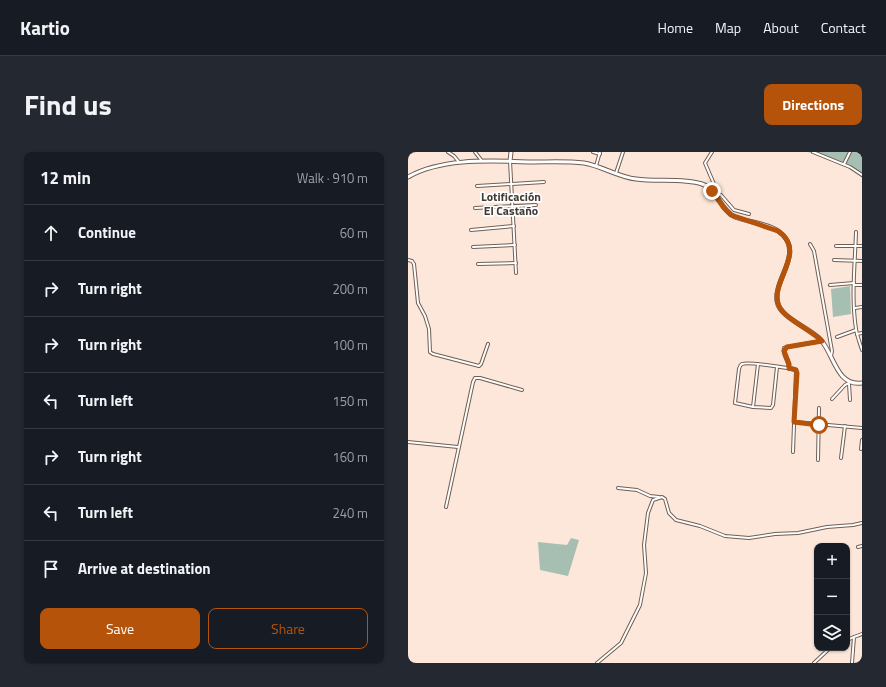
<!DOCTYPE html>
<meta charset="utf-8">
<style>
body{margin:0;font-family:"Titillium Web",sans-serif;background:#242831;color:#f1f3f6}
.controls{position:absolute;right:12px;bottom:12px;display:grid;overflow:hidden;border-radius:8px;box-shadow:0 1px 3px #0004}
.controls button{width:36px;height:36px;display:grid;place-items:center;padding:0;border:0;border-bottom:1px solid #363941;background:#171b24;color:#f1f3f6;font:20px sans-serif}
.stop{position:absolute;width:12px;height:12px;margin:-9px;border:3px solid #b45309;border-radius:50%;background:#fff}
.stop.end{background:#b45309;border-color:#fff;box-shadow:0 1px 4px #0008}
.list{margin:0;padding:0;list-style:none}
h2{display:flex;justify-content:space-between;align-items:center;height:52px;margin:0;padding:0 16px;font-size:17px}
h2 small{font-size:13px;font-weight:400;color:#9ea1a6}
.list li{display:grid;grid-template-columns:26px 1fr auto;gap:12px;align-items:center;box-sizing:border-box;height:56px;padding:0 16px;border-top:1px solid #363941}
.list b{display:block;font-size:15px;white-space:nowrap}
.list em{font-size:13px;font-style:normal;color:#9ea1a6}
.actions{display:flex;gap:8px;padding:12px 16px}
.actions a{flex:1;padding:9px 0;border:1px solid #b45309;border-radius:8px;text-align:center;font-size:14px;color:#b45309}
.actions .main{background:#b45309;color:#fff}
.icon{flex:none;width:22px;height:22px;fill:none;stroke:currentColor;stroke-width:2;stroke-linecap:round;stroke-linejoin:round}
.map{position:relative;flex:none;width:454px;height:511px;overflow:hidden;border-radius:8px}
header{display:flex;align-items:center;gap:24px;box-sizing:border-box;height:56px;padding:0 20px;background:#171b24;border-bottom:1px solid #363941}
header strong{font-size:19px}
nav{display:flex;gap:22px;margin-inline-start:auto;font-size:14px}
.intro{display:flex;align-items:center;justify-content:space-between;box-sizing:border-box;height:96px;padding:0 24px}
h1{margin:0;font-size:28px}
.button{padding:10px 18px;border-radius:8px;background:#b45309;color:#fff;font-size:14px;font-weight:700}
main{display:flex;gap:24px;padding:0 24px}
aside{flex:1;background:#171b24;border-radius:8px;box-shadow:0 1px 3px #0004}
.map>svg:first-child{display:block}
</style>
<header>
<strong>Kartio</strong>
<nav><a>Home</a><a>Map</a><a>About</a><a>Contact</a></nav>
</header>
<div class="intro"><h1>Find us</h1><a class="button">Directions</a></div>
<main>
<aside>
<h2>12 min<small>Walk · 910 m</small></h2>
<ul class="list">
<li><svg class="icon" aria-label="ahead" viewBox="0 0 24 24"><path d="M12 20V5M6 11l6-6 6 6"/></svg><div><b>Continue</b></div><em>60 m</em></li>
<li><svg class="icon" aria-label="right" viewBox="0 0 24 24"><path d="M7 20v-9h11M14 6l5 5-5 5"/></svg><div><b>Turn right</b></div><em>200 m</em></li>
<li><svg class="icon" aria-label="right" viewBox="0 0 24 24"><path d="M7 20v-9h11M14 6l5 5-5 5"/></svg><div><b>Turn right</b></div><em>100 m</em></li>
<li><svg class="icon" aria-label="left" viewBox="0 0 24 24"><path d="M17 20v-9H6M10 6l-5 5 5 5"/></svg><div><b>Turn left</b></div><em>150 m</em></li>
<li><svg class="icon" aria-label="right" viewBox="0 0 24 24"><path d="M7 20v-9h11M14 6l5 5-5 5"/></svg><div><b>Turn right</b></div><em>160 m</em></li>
<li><svg class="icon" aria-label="left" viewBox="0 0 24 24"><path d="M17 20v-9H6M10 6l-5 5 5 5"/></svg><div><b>Turn left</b></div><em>240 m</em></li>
<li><svg class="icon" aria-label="arrive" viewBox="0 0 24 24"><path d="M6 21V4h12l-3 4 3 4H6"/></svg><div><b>Arrive at destination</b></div></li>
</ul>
<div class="actions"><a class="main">Save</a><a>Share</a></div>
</aside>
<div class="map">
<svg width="454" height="511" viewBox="0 0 454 511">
<rect width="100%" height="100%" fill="#fde7da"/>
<g fill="#a7bfb2">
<path d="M 400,0 L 454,0 L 454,26 L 450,20 Z"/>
<path d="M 442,134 L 443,162 L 425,165 L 423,137 Z"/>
<path d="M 163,386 L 171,388 L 160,424 L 132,418 L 130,390 L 159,393 Z"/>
</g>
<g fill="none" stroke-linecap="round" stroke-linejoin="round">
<g stroke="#715e53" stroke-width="4">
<g id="street">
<path d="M 40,0 L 46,4 L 51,10"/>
<path d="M 67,0 L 74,9"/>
<path d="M 185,0 L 192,2"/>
<path d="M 405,0 L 442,15 L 454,23"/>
<path d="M 102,9 L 108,121"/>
<path d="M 436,12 L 442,0"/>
<path d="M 188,14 L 192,0"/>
<path d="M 208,21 L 215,0"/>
<path d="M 69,34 L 136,30"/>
<path d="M 304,39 L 306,32 L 297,11 L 304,0"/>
<path d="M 307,42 L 313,43 L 326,58 L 341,62"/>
<path d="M 67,56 L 128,53"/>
<path d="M 63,78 L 106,74"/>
<path d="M 448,80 C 447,112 443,145 448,177 C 449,184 452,191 454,198"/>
<path d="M 402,92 L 406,99 L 424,199 L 423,204"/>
<path d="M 428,94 L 454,94"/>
<path d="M 65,95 L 107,93"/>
<path d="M 0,108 L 4,109 L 6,112 L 10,151 L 17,164 L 21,177 L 22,200 L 25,202 L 71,214 L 73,212 L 80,192"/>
<path d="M 426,108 L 454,109"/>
<path d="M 70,112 L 108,111"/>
<path d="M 422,133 L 446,131"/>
<path d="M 446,133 L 454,133"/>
<path d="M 447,156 L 454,155"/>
<path d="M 449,182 L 454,181"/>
<path d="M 429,185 L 448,178"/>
<path d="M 369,215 L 365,253 L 363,256 L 345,255 L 327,251 L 331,217 C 332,214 332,213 334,212 C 341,209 377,216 386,217 L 388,218 L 385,300"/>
<path d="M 381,217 C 381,209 374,203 376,196 L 379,195 L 414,189"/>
<path d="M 441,232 L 442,248"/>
<path d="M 424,247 L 437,233 L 441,231"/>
<path d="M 345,255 L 350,212"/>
<path d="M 386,270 L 454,276"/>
<path d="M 0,290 L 50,295"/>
<path d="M 453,297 L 454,288"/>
<path d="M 433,306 L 437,274"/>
<path d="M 410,308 L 411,256"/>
<path d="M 210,336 L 229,338 L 242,344 L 251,345"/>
<path d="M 38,355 L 65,230 L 67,226 L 72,226 L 114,238"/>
<path d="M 450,395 L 454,394"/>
<path d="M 439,488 L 446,485"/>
<path d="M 189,511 L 213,491 L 232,453 L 238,421 L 236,393 L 240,361 L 245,348 L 254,345 L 257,347 L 261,361 L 268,368 L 292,374 L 317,384 L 341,386 L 367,382 L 390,381 L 419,375 L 445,373 L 454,371"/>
<path d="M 406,511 L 422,496"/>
<path d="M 444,511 L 446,485 L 454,482"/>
</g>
</g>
<g stroke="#715e53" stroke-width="5">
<g id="secondary">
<path d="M 102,9 L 103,0"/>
<path d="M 0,25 C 35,5 86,9 125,10 C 142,10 159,9 176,11 C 194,14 210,25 228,27 C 248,30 275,26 294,32 C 310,37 312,58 327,65 C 342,71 363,71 375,83 C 394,103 366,127 369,149 C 372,167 402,175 413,188 C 426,203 429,235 454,231"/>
</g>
</g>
<use href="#street" stroke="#fff" stroke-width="2"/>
<use href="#secondary" stroke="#fff" stroke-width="3"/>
</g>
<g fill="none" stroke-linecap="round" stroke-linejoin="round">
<path stroke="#b45309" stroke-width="5" d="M 304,39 L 316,56 L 323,63 L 370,79 C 401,100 360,131 371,154 C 377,167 403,178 414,189 L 379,195 L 376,199 L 381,212 L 381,216 L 388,218 L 389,221 L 386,270 L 411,273"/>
</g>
<g text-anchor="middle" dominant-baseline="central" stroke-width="3.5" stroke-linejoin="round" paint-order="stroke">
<g font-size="12" font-weight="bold" fill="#413933" stroke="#fff">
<text x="103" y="44">Lotificación<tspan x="103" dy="14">El Castaño</tspan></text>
</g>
</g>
</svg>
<div class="controls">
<button>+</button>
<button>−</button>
<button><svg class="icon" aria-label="layers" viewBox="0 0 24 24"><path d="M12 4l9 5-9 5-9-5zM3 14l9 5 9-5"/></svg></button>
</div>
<div class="stop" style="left:411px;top:273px"></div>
<div class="stop end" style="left:304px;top:39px"></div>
</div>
</main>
